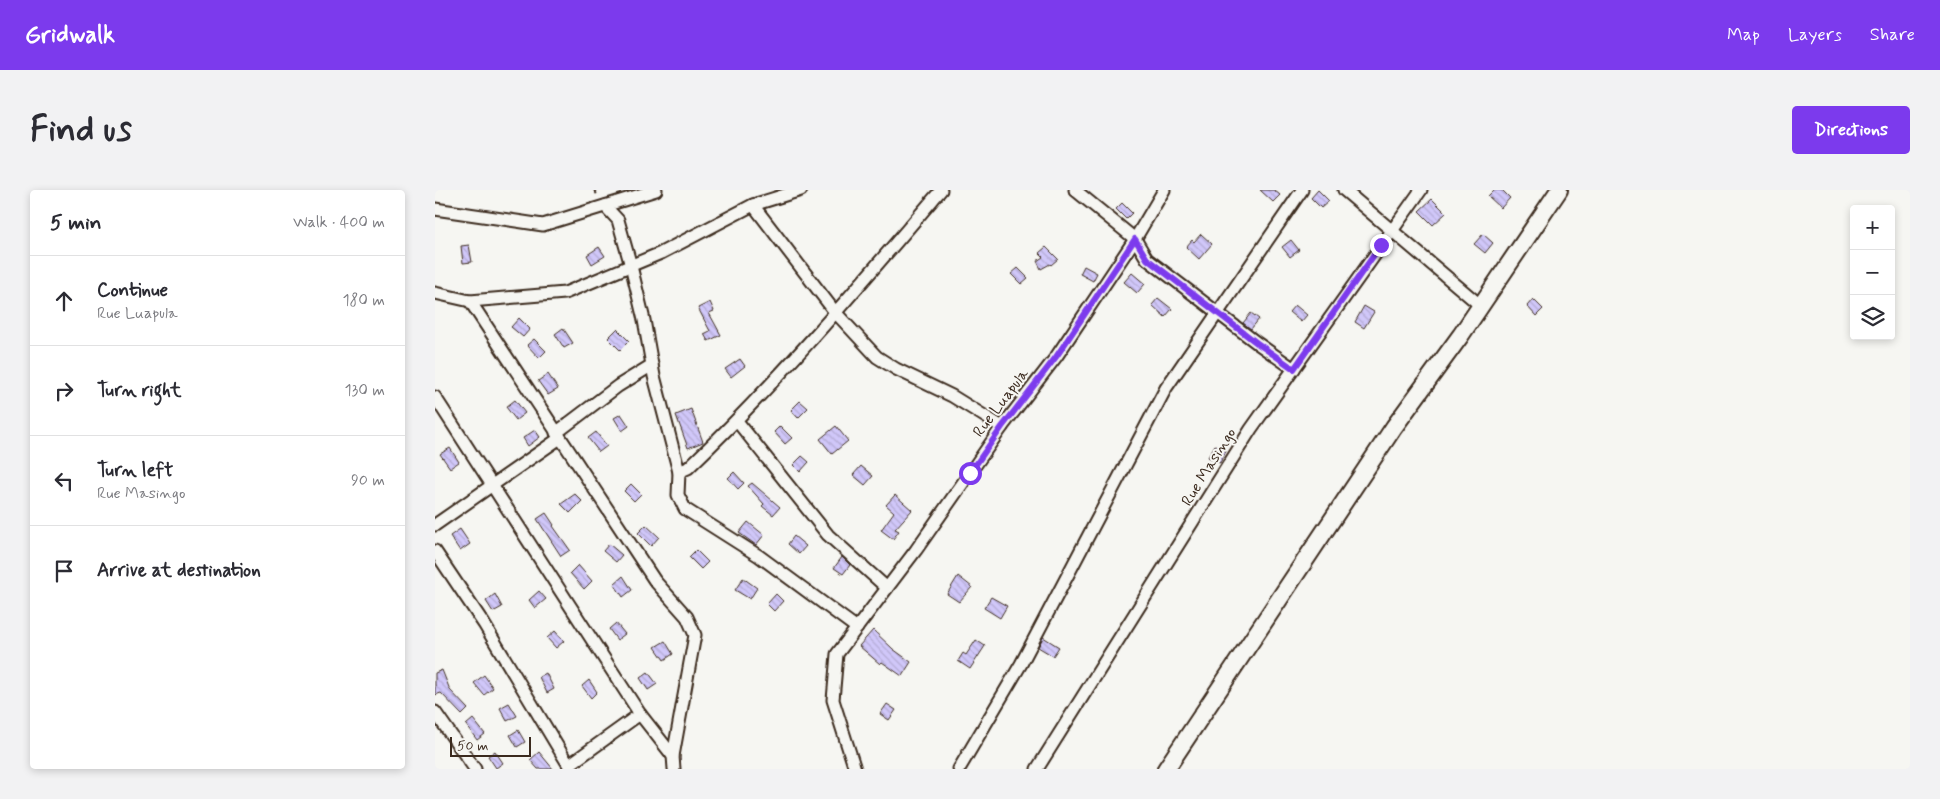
<!DOCTYPE html>
<meta charset="utf-8">
<style>
body{margin:0;font-family:Mynerve,sans-serif;background:#f2f2f3;color:#2b2b33}
.controls{position:absolute;right:15px;top:15px;display:grid;overflow:hidden;border-radius:5px;box-shadow:0 2px 8px #0003}
.controls button{width:45px;height:45px;display:grid;place-items:center;padding:0;border:0;border-bottom:1px solid #e1e1e2;background:#fff;color:#2b2b33;font:25px sans-serif}
.scale{position:absolute;left:15px;bottom:12px;width:81px;box-sizing:border-box;padding-left:5px;border:2px solid #3b2a1e;border-top:0;font-size:14px;line-height:18px;white-space:nowrap;color:#3b2a1e;-webkit-text-stroke:4px #f6f6f2;paint-order:stroke}
.stop{position:absolute;width:15px;height:15px;margin:-11px;border:4px solid #7c3aed;border-radius:50%;background:#fff}
.stop.end{background:#7c3aed;border-color:#fff;box-shadow:0 1px 5px #0008}
.list{margin:0;padding:0;list-style:none}
h2{display:flex;justify-content:space-between;align-items:center;height:65px;margin:0;padding:0 20px;font-size:21px}
h2 small{font-size:16px;font-weight:400;color:#7c7c81}
.list li{display:grid;grid-template-columns:32px 1fr auto;gap:15px;align-items:center;box-sizing:border-box;height:90px;padding:0 20px;border-top:1px solid #e1e1e2}
.list b{display:block;font-size:19px;white-space:nowrap}
.list p{margin:0;font-size:16px;white-space:nowrap;color:#7c7c81}
.list em{font-size:16px;font-style:normal;color:#7c7c81}
.icon{flex:none;width:28px;height:28px;fill:none;stroke:currentColor;stroke-width:2;stroke-linecap:round;stroke-linejoin:round}
.map{position:relative;flex:none;width:1475px;height:579px;overflow:hidden;border-radius:5px}
header{display:flex;align-items:center;gap:30px;box-sizing:border-box;height:70px;padding:0 25px;background:#7c3aed;color:#fff}
header strong{font-size:24px}
nav{display:flex;gap:28px;margin-inline-start:auto;font-size:18px}
.intro{display:flex;align-items:center;justify-content:space-between;box-sizing:border-box;height:120px;padding:0 30px}
h1{margin:0;font-size:35px}
.button{padding:12px 22px;border-radius:5px;background:#7c3aed;color:#fff;font-size:18px;font-weight:700}
main{display:flex;gap:30px;padding:0 30px}
aside{flex:1;background:#fff;border-radius:5px;box-shadow:0 2px 8px #0003}
.map>svg:first-child{display:block}
</style>
<header>
<strong>Gridwalk</strong>
<nav><a>Map</a><a>Layers</a><a>Share</a></nav>
</header>
<div class="intro"><h1>Find us</h1><a class="button">Directions</a></div>
<main>
<aside>
<h2>5 min<small>Walk · 400 m</small></h2>
<ul class="list">
<li><svg class="icon" aria-label="ahead" viewBox="0 0 24 24"><path d="M12 20V5M6 11l6-6 6 6"/></svg><div><b>Continue</b><p>Rue Luapula</p></div><em>180 m</em></li>
<li><svg class="icon" aria-label="right" viewBox="0 0 24 24"><path d="M7 20v-9h11M14 6l5 5-5 5"/></svg><div><b>Turn right</b></div><em>130 m</em></li>
<li><svg class="icon" aria-label="left" viewBox="0 0 24 24"><path d="M17 20v-9H6M10 6l-5 5 5 5"/></svg><div><b>Turn left</b><p>Rue Masingo</p></div><em>90 m</em></li>
<li><svg class="icon" aria-label="arrive" viewBox="0 0 24 24"><path d="M6 21V4h12l-3 4 3 4H6"/></svg><div><b>Arrive at destination</b></div></li>
</ul>
</aside>
<div class="map">
<svg width="1475" height="579" viewBox="0 0 1475 579">
<defs>
<pattern id="building-back-hatch" width="6" height="6" patternUnits="userSpaceOnUse" patternTransform="scale(1.25)"><rect width="6" height="6" fill="#d0c7f9"/><path d="M-1 5l2 2M0 0l6 6M5-1l2 2" fill="none" stroke="#b4abd5"/></pattern>
</defs>
<rect width="100%" height="100%" fill="#f6f6f2"/>
<filter id="ink" filterUnits="userSpaceOnUse"><feTurbulence type="fractalNoise" baseFrequency=".02" numOctaves="2"/><feDisplacementMap in="SourceGraphic" scale="10" xChannelSelector="R" yChannelSelector="G"/><feConvolveMatrix kernelMatrix="1 2 1 2 8 2 1 2 1" color-interpolation-filters="sRGB"/></filter>
<g filter="url(#ink)">
<g fill="url(#building-back-hatch)" stroke="#3b2a1e">
<path d="M 825,0 L 839,0 L 845,5 L 838,12 Z"/>
<path d="M 883,0 L 894,11 L 886,18 L 876,8 Z"/>
<path d="M 1059,0 L 1067,0 L 1075,8 L 1066,18 L 1053,6 Z"/>
<path d="M 997,9 L 1011,23 L 998,35 L 984,21 Z"/>
<path d="M 687,13 L 697,23 L 691,29 L 681,19 Z"/>
<path d="M 766,44 L 777,54 L 764,69 L 751,57 L 757,50 L 759,52 Z"/>
<path d="M 1048,44 L 1058,53 L 1050,63 L 1039,54 Z"/>
<path d="M 856,50 L 864,60 L 855,67 L 847,57 Z"/>
<path d="M 34,55 L 37,72 L 28,73 L 26,56 Z"/>
<path d="M 164,57 L 170,66 L 157,74 L 152,65 Z"/>
<path d="M 611,57 L 623,69 L 616,75 L 615,74 L 606,79 L 602,71 L 608,67 L 604,63 Z"/>
<path d="M 649,76 L 662,83 L 658,91 L 645,84 Z"/>
<path d="M 583,78 L 593,88 L 586,94 L 576,84 Z"/>
<path d="M 697,83 L 710,94 L 702,103 L 689,92 Z"/>
<path d="M 723,108 L 737,119 L 730,127 L 717,115 Z"/>
<path d="M 1098,109 L 1108,119 L 1101,126 L 1092,116 Z"/>
<path d="M 275,112 L 279,121 L 274,123 L 286,145 L 273,151 L 269,144 L 275,141 L 263,118 Z"/>
<path d="M 860,115 L 872,125 L 866,132 L 854,122 Z"/>
<path d="M 929,116 L 939,122 L 929,138 L 920,132 Z"/>
<path d="M 816,123 L 824,129 L 816,139 L 808,133 Z"/>
<path d="M 84,128 L 95,139 L 88,147 L 76,137 Z"/>
<path d="M 128,138 L 138,153 L 129,158 L 120,144 Z"/>
<path d="M 182,139 L 194,151 L 185,160 L 173,148 Z"/>
<path d="M 99,149 L 111,161 L 104,168 L 92,155 Z"/>
<path d="M 305,169 L 310,176 L 296,187 L 290,179 Z"/>
<path d="M 113,184 L 123,199 L 113,205 L 103,191 Z"/>
<path d="M 80,210 L 90,223 L 81,230 L 71,217 Z"/>
<path d="M 365,211 L 373,218 L 363,228 L 356,220 Z"/>
<path d="M 256,219 L 268,252 L 253,258 L 241,225 Z"/>
<path d="M 186,224 L 194,236 L 187,241 L 179,228 Z"/>
<path d="M 345,236 L 357,248 L 350,254 L 339,242 Z"/>
<path d="M 401,236 L 413,251 L 397,264 L 385,249 Z"/>
<path d="M 100,240 L 105,247 L 93,256 L 88,248 Z"/>
<path d="M 161,242 L 172,256 L 164,262 L 153,248 Z"/>
<path d="M 780,255 L 791,261 L 785,273 L 773,267 Z"/>
<path d="M 15,258 L 24,272 L 15,278 L 5,264 Z"/>
<path d="M 367,266 L 374,272 L 365,282 L 358,275 Z"/>
<path d="M 426,276 L 438,286 L 430,295 L 418,285 Z"/>
<path d="M 299,282 L 309,293 L 303,299 L 293,288 Z"/>
<path d="M 317,293 L 345,317 L 338,325 L 327,316 L 329,314 L 313,296 Z"/>
<path d="M 196,294 L 206,304 L 199,311 L 189,301 Z"/>
<path d="M 140,304 L 147,311 L 135,323 L 126,314 Z"/>
<path d="M 460,305 L 477,320 L 460,339 L 464,341 L 458,349 L 446,340 L 459,322 L 451,315 Z"/>
<path d="M 111,323 L 119,335 L 118,336 L 135,360 L 126,366 L 102,329 Z"/>
<path d="M 313,332 L 329,345 L 321,355 L 304,343 Z"/>
<path d="M 211,335 L 224,347 L 216,356 L 203,343 Z"/>
<path d="M 25,339 L 35,354 L 25,361 L 15,346 Z"/>
<path d="M 359,346 L 371,356 L 364,364 L 353,354 Z"/>
<path d="M 174,354 L 187,365 L 181,372 L 168,361 Z"/>
<path d="M 261,360 L 273,372 L 266,379 L 254,367 Z"/>
<path d="M 407,367 L 415,375 L 408,384 L 399,378 Z"/>
<path d="M 143,375 L 157,391 L 149,399 L 135,383 Z"/>
<path d="M 188,386 L 197,400 L 188,407 L 179,394 Z"/>
<path d="M 523,386 L 537,397 L 524,412 L 512,404 Z"/>
<path d="M 308,388 L 322,398 L 315,409 L 300,400 Z"/>
<path d="M 104,401 L 111,409 L 100,418 L 94,410 Z"/>
<path d="M 60,404 L 67,417 L 58,422 L 51,411 Z"/>
<path d="M 341,404 L 348,411 L 339,421 L 332,414 Z"/>
<path d="M 556,407 L 572,416 L 565,428 L 549,418 Z"/>
<path d="M 181,433 L 190,444 L 182,450 L 174,439 Z"/>
<path d="M 438,440 L 458,459 L 476,472 L 467,486 L 447,472 L 445,474 L 424,456 Z"/>
<path d="M 120,441 L 129,451 L 121,458 L 112,448 Z"/>
<path d="M 608,447 L 624,457 L 618,466 L 603,457 Z"/>
<path d="M 541,450 L 550,456 L 535,479 L 523,471 L 528,463 L 531,465 Z"/>
<path d="M 230,451 L 238,464 L 229,470 L 220,457 Z"/>
<path d="M 7,480 L 15,500 L 33,519 L 27,525 L 6,503 L 0,505 L 0,483 Z"/>
<path d="M 213,482 L 222,494 L 213,500 L 205,488 Z"/>
<path d="M 111,483 L 119,499 L 112,503 L 104,487 Z"/>
<path d="M 49,485 L 58,498 L 49,505 L 39,493 Z"/>
<path d="M 154,490 L 162,502 L 156,508 L 147,496 Z"/>
<path d="M 74,513 L 82,526 L 72,531 L 65,518 Z"/>
<path d="M 452,514 L 461,520 L 454,530 L 445,524 Z"/>
<path d="M 38,529 L 50,544 L 42,550 L 31,535 Z"/>
<path d="M 83,540 L 90,552 L 82,557 L 75,545 Z"/>
<path d="M 60,561 L 68,573 L 61,578 L 53,566 Z"/>
<path d="M 104,562 L 118,579 L 103,579 L 95,570 Z"/>
</g>
<g fill="none" stroke-linecap="round" stroke-linejoin="round">
<g stroke="#3b2a1e" stroke-width="15">
<g id="street">
<path d="M 640,0 L 700,49 L 712,69 L 822,153 L 859,179"/>
<path d="M 909,0 L 1046,116"/>
<path d="M 318,15 L 400,122 L 442,167 L 461,179 L 517,206 L 567,237"/>
<path d="M 170,16 L 183,30 L 196,76 L 209,130 L 219,186 L 244,282 L 243,305 L 250,319 L 324,366 L 422,438"/>
<path d="M 0,19 L 108,35 L 221,0"/>
<path d="M 0,103 L 35,111 L 130,103 L 226,63 L 318,15 L 366,0"/>
<path d="M 35,111 L 220,391 L 252,427 L 260,445 L 238,566 L 239,579"/>
<path d="M 0,207 L 205,524 L 238,566"/>
<path d="M 302,231 L 393,345 L 452,398"/>
<path d="M 121,243 L 183,196 L 217,175"/>
<path d="M 244,282 L 253,278 C 343,192 425,95 506,0"/>
<path d="M 0,335 L 125,248"/>
<path d="M 0,361 L 49,434 L 136,579"/>
<path d="M 0,522 L 40,579"/>
<path d="M 134,575 L 205,524"/>
<path d="M 420,579 L 398,510 L 402,464 L 481,360 L 567,237 L 621,167 L 700,49 L 729,0"/>
<path d="M 524,579 L 586,474 L 731,198 L 867,0"/>
<path d="M 602,579 L 816,239 L 986,0"/>
</g>
</g>
<g stroke="#3b2a1e" stroke-width="20">
<path id="secondary" d="M 731,579 L 959,237 L 1026,145 L 1124,0"/>
</g>
<path stroke="#3b2a1e" stroke-width="2" stroke-dasharray="5 4" stroke-linecap="butt" d="M 159,0 L 163,6"/>
<use href="#street" stroke="#f6f6f2" stroke-width="11"/>
<use href="#secondary" stroke="#f6f6f2" stroke-width="16"/>
</g>
</g>
<g fill="none" stroke-linecap="round" stroke-linejoin="round" filter="url(#ink)">
<path stroke="#7c3aed" stroke-width="6" d="M 535,283 L 567,237 L 621,167 L 700,49 L 712,69 L 822,153 L 859,179 L 946,55"/>
</g>
<g text-anchor="middle" dominant-baseline="central" stroke-width="4" stroke-linejoin="round" paint-order="stroke">
<g font-size="16" fill="#3b2a1e" stroke="#f6f6f2">
<text transform="translate(566 213) rotate(-53)">Rue Luapula</text>
<text transform="translate(774 277) rotate(-58)">Rue Masingo</text>
</g>
</g>
</svg>
<div class="controls">
<button>+</button>
<button>−</button>
<button><svg class="icon" aria-label="layers" viewBox="0 0 24 24"><path d="M12 4l9 5-9 5-9-5zM3 14l9 5 9-5"/></svg></button>
</div>
<div class="scale">50 m</div>
<div class="stop" style="left:535px;top:283px"></div>
<div class="stop end" style="left:946px;top:55px"></div>
</div>
</main>
